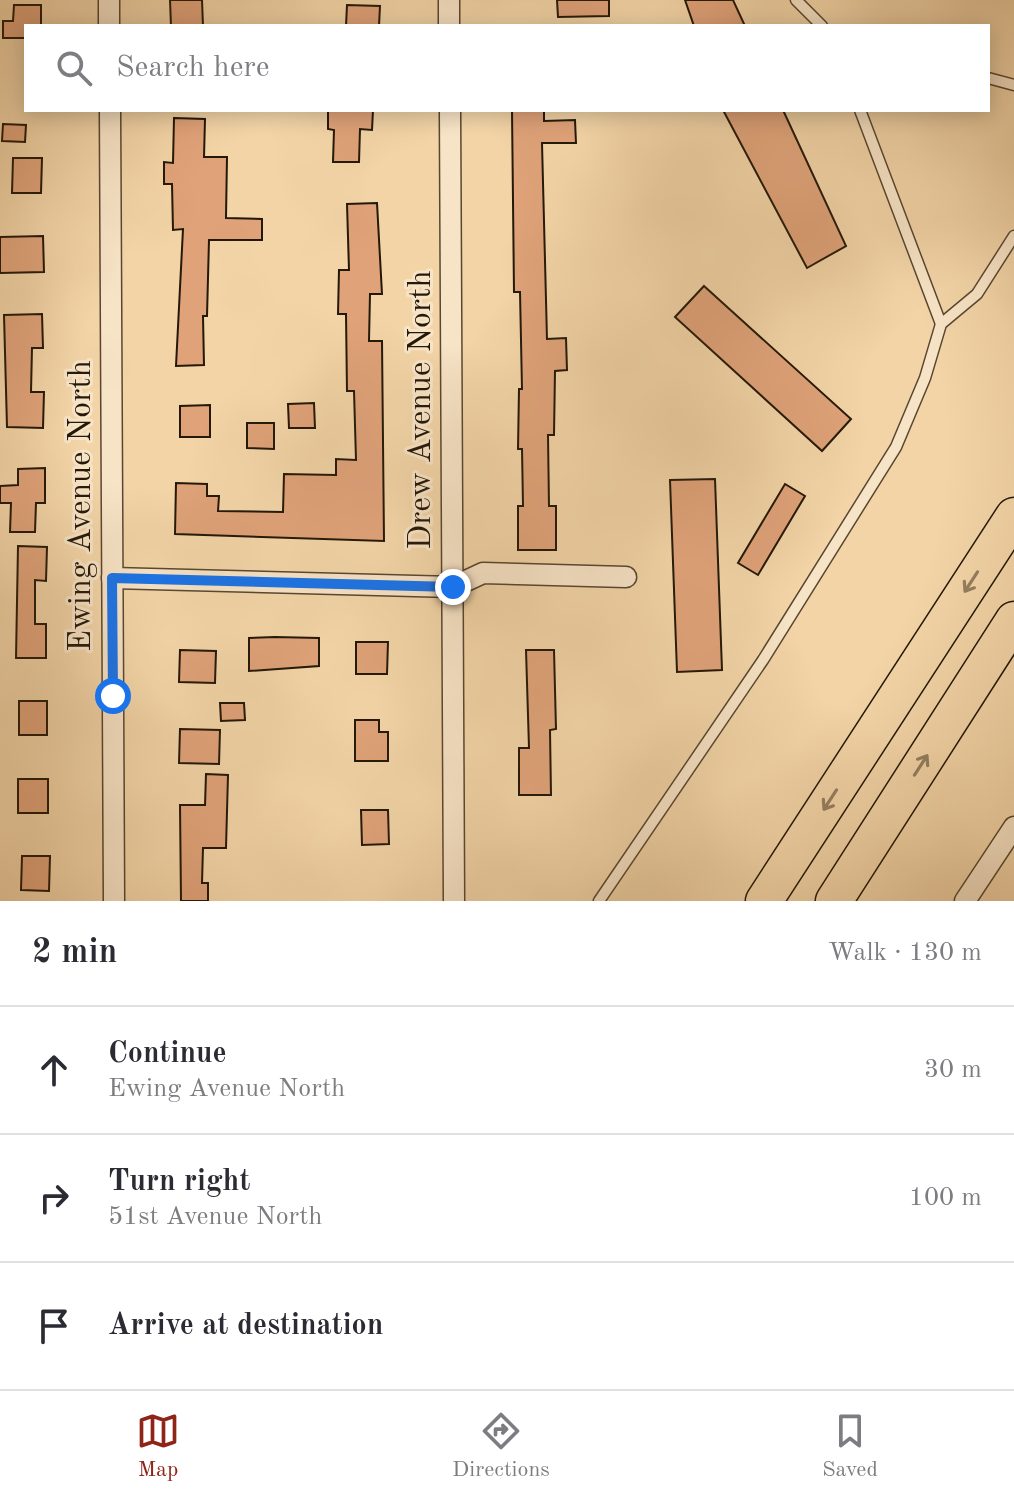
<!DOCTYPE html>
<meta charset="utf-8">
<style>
body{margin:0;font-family:"Old Standard TT",serif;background:#f7f7f7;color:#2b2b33}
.stop{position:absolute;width:24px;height:24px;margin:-18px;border:6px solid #1a73e8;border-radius:50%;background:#fff}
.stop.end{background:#1a73e8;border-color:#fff;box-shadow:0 2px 8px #0008}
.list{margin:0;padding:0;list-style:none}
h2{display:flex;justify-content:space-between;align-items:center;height:104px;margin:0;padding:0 32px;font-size:34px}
h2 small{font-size:26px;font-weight:400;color:#7c7c81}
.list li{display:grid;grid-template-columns:52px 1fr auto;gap:24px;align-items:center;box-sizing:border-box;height:128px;padding:0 32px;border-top:2px solid #e1e1e2}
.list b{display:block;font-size:30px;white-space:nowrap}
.list p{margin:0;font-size:26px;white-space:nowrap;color:#7c7c81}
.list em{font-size:26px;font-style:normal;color:#7c7c81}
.icon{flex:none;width:44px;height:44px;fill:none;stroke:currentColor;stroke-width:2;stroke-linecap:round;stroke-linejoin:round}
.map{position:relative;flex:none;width:1014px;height:901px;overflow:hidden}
.search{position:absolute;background:#fff;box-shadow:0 4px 20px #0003;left:24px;right:24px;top:24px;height:88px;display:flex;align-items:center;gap:20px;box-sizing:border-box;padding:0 28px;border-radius:0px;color:#7c7c81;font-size:30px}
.sheet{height:488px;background:#fff}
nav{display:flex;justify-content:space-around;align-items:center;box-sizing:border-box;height:112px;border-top:2px solid #e1e1e2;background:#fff;font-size:22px;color:#7c7c81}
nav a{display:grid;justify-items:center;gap:4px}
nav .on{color:#8f2418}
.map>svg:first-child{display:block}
</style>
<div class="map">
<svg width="1014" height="901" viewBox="0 0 1014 901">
<rect width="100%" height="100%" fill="#f2d4a7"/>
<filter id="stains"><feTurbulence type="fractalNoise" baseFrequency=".0025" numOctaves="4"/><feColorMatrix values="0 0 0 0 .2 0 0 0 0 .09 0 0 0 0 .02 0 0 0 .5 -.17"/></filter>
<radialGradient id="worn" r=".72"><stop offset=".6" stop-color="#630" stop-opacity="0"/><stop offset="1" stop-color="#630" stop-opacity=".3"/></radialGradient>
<g fill="#dfa279" stroke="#241808" stroke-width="2">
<path d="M 170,0 L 202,0 L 203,26 L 171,26 Z"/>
<path d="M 557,0 L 609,0 L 609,16 L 558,17 Z"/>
<path d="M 685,0 L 733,0 L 745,26 L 694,26 Z"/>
<path d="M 14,5 L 41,5 L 41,26 L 26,26 L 26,38 L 3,38 L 3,21 L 13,21 Z"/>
<path d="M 347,5 L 380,6 L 379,26 L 346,26 Z"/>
<path d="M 328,110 L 373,110 L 372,130 L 360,129 L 359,162 L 333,162 L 334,130 L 328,129 Z"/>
<path d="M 512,110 L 544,110 L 544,121 L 575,120 L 576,143 L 542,143 L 547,339 L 566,338 L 567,370 L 555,371 L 554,435 L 548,435 L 549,506 L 556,506 L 556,550 L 518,550 L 518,506 L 523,506 L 522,449 L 518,449 L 519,389 L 522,389 L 520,292 L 514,292 Z"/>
<path d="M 723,110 L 783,110 L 846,246 L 807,268 Z"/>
<path d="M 174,118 L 205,119 L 204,157 L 227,157 L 226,218 L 262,219 L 262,240 L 209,240 L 207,316 L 203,316 L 204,365 L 176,366 L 183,229 L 173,230 L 172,184 L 164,184 L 164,162 L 173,163 Z"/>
<path d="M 3,124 L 26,125 L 25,142 L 2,141 Z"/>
<path d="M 13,158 L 42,158 L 41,193 L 12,193 Z"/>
<path d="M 377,203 L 382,294 L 370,294 L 369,341 L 382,341 L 384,541 L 175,534 L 176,483 L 207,484 L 207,496 L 219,496 L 218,511 L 283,512 L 284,474 L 336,475 L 336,459 L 356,460 L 354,391 L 347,391 L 346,314 L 338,314 L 339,270 L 349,270 L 347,204 Z"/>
<path d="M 43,236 L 44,272 L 0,273 L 0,237 Z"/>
<path d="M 704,286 L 851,419 L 822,451 L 675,317 Z"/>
<path d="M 42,314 L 43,348 L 32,348 L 31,392 L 44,392 L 43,428 L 7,427 L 4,315 Z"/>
<path d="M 314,403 L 315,428 L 289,428 L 288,404 Z"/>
<path d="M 210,405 L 210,437 L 180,437 L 180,406 Z"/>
<path d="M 247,423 L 274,423 L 274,449 L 247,448 Z"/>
<path d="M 45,468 L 45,503 L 36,503 L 35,532 L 10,532 L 11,503 L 0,503 L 0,486 L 18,485 L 18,469 Z"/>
<path d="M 715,479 L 722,670 L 677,672 L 670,480 Z"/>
<path d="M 785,484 L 805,496 L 758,575 L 738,563 Z"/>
<path d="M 18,546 L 47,547 L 46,581 L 35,580 L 35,624 L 46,624 L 46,658 L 16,658 Z"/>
<path d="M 275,637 L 319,638 L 319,666 L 249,671 L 249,638 Z"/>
<path d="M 356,642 L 388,642 L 387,674 L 356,674 Z"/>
<path d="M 180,650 L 216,651 L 215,683 L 179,682 Z"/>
<path d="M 526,650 L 554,650 L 556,729 L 550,730 L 551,795 L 519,795 L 519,748 L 529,748 Z"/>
<rect x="19" y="701" width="28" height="34"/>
<path d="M 220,703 L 244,703 L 245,720 L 221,721 Z"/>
<path d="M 355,720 L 379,720 L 379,732 L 388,732 L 388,761 L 355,761 Z"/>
<path d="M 180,729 L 220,730 L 219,764 L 179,763 Z"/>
<path d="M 206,774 L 228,775 L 226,848 L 203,848 L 202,883 L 208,883 L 208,901 L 181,901 L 180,805 L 205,805 Z"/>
<rect x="18" y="779" width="30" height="34"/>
<path d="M 361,810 L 388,810 L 389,844 L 362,845 Z"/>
<path d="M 22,856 L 50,856 L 49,891 L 21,890 Z"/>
</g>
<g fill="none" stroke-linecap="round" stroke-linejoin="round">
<g stroke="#584730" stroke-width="13">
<g id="service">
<path d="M 796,0 L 822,26"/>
<path d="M 988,78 L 1014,85"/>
<path d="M 860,110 L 941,324"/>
<path d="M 599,901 L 763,660 L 896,447 L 925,378 L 941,324 L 977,294 L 1014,236"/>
</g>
</g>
<g stroke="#584730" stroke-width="23">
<g id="minor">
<path d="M 109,0 L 109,26"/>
<path d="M 449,0 L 449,26"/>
<path d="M 110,110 L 114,901"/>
<path d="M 450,110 L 454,901"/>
<path d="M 112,578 L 453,587 L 483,573 L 626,577"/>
<path d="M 965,901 L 1014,827"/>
</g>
</g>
<g stroke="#241808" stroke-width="39">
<g id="motorway">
<path d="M 764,901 L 1014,516"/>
<path d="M 834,901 L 1014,620"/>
</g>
</g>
<use href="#service" stroke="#f7e3c6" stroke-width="10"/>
<use href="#minor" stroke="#f7e3c6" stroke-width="20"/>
<use href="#motorway" stroke="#f2d4a7" stroke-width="36"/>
</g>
<defs><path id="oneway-shaft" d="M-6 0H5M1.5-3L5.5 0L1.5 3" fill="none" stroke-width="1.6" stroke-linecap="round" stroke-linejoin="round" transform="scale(2)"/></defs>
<g stroke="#957f5f">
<use href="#oneway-shaft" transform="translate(971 582) rotate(123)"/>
<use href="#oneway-shaft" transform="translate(921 765) rotate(-57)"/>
<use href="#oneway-shaft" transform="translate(830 800) rotate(123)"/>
</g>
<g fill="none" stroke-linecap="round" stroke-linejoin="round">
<path stroke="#1a73e8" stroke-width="10" d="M 113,696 L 112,578 L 453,587"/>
</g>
<g text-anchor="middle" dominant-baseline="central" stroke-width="6" stroke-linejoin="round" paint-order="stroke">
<g font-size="32" fill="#241808" stroke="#f7e3c6">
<text transform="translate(422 410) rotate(-90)">Drew Avenue North</text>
<text transform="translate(82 506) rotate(-90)">Ewing Avenue North</text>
</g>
</g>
<rect width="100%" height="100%" filter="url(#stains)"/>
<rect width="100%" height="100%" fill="url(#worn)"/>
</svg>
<div class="stop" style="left:113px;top:696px"></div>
<div class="stop end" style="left:453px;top:587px"></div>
<div class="search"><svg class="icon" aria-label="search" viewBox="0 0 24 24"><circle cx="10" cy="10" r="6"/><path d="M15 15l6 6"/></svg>Search here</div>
</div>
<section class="sheet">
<h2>2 min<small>Walk · 130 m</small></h2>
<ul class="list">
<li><svg class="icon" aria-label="ahead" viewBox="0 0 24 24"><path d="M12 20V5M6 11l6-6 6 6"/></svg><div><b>Continue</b><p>Ewing Avenue North</p></div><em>30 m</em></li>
<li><svg class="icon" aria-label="right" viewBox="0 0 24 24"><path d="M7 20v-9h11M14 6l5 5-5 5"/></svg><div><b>Turn right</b><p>51st Avenue North</p></div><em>100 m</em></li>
<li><svg class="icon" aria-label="arrive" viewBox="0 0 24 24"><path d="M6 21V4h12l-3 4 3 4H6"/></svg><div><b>Arrive at destination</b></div></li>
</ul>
</section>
<nav>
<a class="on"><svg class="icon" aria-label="map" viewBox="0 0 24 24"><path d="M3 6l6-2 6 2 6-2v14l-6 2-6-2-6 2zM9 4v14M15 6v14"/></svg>Map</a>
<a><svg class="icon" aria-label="directions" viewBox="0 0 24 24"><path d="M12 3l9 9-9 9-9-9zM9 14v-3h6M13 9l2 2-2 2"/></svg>Directions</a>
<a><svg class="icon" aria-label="saved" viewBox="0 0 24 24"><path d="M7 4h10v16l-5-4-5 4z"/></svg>Saved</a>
</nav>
